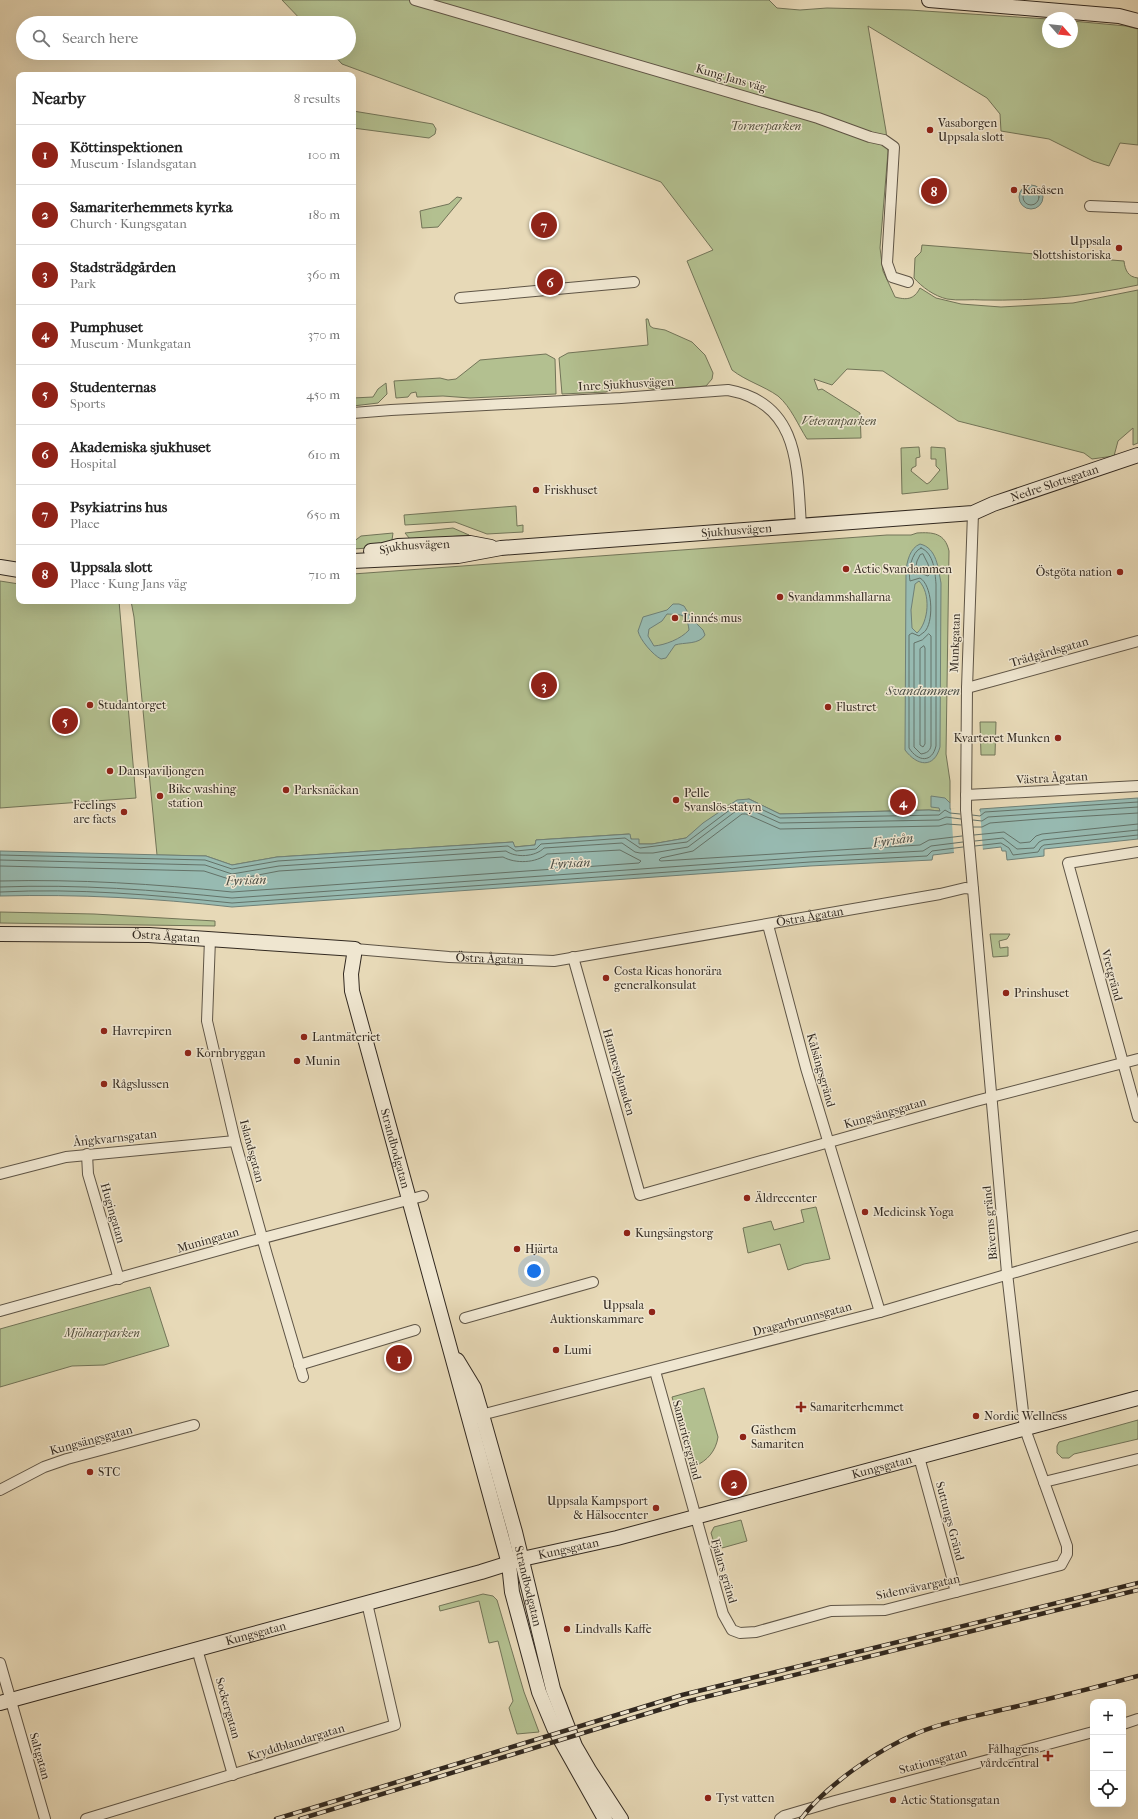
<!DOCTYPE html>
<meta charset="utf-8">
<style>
body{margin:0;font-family:"IM FELL French Canon",serif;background:#f2f2f2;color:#222}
.controls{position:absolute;right:12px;bottom:12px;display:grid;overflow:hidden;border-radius:8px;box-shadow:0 4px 16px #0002}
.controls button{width:36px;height:36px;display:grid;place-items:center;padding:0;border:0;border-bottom:1px solid #e0e0e0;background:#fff;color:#222;font:20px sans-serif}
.compass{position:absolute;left:1042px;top:12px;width:36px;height:36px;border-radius:50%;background:#fff;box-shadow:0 4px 16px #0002;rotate:117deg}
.you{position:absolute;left:534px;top:1271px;width:14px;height:14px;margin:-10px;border:3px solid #fff;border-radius:50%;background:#1a73e8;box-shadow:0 0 0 6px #1a73e833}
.badge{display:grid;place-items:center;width:26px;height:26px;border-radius:50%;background:#8f2418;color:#fff;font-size:13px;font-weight:700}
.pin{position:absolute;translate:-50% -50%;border:2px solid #fff;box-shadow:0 1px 4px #0006}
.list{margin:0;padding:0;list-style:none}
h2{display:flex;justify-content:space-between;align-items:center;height:52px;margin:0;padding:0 16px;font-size:17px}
h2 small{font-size:13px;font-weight:400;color:#767676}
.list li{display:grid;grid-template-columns:26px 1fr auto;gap:12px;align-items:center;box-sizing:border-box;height:60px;padding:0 16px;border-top:1px solid #e0e0e0}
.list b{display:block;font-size:15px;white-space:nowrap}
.list p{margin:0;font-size:13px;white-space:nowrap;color:#767676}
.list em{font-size:13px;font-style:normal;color:#767676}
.icon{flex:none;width:22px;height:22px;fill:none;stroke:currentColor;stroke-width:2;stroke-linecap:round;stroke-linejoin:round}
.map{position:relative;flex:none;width:1138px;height:1819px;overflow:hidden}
.search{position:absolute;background:#fff;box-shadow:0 4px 16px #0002;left:16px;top:16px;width:340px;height:44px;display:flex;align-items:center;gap:10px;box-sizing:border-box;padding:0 14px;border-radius:22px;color:#767676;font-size:15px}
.panel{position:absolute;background:#fff;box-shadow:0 4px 16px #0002;left:16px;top:72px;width:340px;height:532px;border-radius:8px}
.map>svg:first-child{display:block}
</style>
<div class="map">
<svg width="1138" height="1819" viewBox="0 0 1138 1819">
<rect width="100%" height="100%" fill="#e7d9b7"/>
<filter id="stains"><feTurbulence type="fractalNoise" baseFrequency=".005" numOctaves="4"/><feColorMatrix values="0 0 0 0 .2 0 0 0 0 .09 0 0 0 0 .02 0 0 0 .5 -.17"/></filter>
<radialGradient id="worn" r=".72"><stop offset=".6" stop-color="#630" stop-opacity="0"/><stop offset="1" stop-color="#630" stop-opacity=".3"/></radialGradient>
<g fill="#b3c090" stroke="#727458">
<path d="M 282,0 L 769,0 L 777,8 L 800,10 L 827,8 L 909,10 L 1048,19 L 1048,42 L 1072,42 L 1072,21 L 1126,26 L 1138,29 L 1138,145 L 1120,143 L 1109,166 L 1093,161 L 1049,139 L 1001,131 L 1000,114 L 987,98 L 868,26 L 886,131 L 888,152 L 880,248 L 883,271 L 895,297 C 906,300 914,300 920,288 L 936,298 L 961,304 L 1001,307 L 1073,303 L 1138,290 L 1138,443 L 1133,445 L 1133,428 L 1118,441 L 1114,456 L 1092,459 L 1084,453 L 958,421 L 883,371 L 847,369 L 832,385 L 814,379 L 818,390 L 822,389 L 860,413 L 861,438 L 807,439 C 798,425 791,407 778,396 C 764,386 746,381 732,370 L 687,261 L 713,250 L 661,182 L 342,64 L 332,53 L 349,53 L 349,23 L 304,23 Z"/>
<path d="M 353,111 L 433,124 L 436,129 L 435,134 L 429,138 L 353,128 Z"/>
<path d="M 457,197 L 462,198 L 438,227 L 422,228 L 420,211 L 449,204 Z"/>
<path d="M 922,245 L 1124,261 C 1125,270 1128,277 1138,278 L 1138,285 C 1087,296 1036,301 983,300 C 972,299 958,301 947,299 C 934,296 922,287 914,278 L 915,258 L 921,252 Z"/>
<path d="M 646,319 L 648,319 L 650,326 L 653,328 L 665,330 L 692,342 L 705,355 L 713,373 L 712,379 L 706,386 L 655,390 L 643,386 L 617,387 L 606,392 L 562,394 L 559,358 L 568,353 L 648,345 Z"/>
<path d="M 546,354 L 555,359 L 556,394 L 470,398 L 443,396 L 417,397 L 416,392 L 411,393 L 408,397 L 396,398 L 394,381 L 440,378 L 448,380 L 456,379 L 480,360 Z"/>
<path d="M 386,383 L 387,394 L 378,403 L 353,406 L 353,398 L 373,397 L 378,389 Z"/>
<path d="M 919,447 L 920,457 L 916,458 L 916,466 L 912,468 L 911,471 L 927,484 L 930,482 L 940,470 L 936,466 L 936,459 L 931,459 L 931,447 L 945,448 L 948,489 L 902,494 L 901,448 Z"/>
<path d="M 516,506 L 517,526 L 523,525 L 523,532 L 487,534 L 455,522 L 405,525 L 404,515 Z"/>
<path d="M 453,528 L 469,535 L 415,540 L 410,539 L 405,533 Z"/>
<path d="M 393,533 L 392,540 L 384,547 L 353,549 L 353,542 L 361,536 Z"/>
<path d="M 917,533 C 933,532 945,533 949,551 L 946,754 L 950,781 L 950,803 L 945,798 L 940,811 L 929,810 L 780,814 L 749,799 L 730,804 L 686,838 L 652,844 L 639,844 L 631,839 L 629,834 L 536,840 L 535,845 L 514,847 L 513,842 L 277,857 L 232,865 L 206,856 L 157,855 L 134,617 L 131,601 L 353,601 L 353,574 L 887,535 L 911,535 Z"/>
<path d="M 0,581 L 19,584 L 19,601 L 119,601 L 136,798 L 0,808 Z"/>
<path d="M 980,722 L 996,722 L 995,755 L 981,755 Z"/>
<path d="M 0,912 L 94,914 L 215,921 L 215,926 L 0,923 Z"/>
<path d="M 990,934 L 1010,934 L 1007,939 L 999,941 L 1000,948 L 1008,947 L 1008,956 L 993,957 Z"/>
<path d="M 816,1207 L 830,1259 L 804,1264 L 788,1270 L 780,1244 L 748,1253 L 743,1228 L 771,1221 L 774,1230 L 804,1222 L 801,1210 Z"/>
<path d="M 150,1287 L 169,1346 L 104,1365 L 72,1366 L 0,1387 L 0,1329 Z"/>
<path d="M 704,1388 L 718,1437 C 716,1451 707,1461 695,1466 L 691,1464 L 672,1397 Z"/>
<path d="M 1138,1420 L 1138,1439 L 1074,1454 L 1069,1458 L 1062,1458 L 1057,1453 L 1057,1446 L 1059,1442 Z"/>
<path d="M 741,1520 L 747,1541 L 722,1548 L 721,1544 L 715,1546 L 711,1533 L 714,1527 Z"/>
<path d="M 483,1594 L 493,1596 L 497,1600 L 524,1692 L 539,1732 L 517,1734 L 509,1708 L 513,1701 L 498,1641 L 489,1643 L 479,1601 L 440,1611 L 439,1606 Z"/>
</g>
<g fill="#97bab1" stroke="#6f8077" fill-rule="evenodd">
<circle cx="1031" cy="197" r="12"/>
<path d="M 920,544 C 937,548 938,568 941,583 L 940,747 C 934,769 917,766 905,750 L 906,571 C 907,561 910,548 920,544 ZM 919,581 C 931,593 929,622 917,633 L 912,628 L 911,610 L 915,584 Z"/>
<path d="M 673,604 L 679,604 L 684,606 L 692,619 L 703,630 L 705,635 C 699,645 684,642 675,645 L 666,658 L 661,659 C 653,655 640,640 638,631 L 643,617 L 667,610 ZM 667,614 C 680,615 687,612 689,630 C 681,639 665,645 654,646 L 648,636 L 649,629 L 662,621 Z"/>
<path d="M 931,796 L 945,798 L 950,803 L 950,809 L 980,812 L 980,809 L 1138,798 L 1138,839 L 1044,849 L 1044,856 L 1007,860 L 1006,851 L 1002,851 L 1001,847 L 933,855 L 932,860 L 810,866 L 232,907 C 154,898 78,894 0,896 L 0,851 L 206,856 L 232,865 L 277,857 L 513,842 L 515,847 L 535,845 L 536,840 L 630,834 L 631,839 L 639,839 L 639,844 L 652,844 L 686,838 L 703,823 L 737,800 L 749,799 L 780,814 L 929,810 L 940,811 L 939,808 L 931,807 Z"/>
</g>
<path fill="#e7d9b7" d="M 951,808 L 980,811 L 983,851 L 954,854 Z"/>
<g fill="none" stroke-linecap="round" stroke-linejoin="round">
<g stroke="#647268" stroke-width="1">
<circle cx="1031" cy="197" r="8"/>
<path d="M 921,548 C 934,553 935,572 936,584 L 936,746 C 932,763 918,762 909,748 L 909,635 L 912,633 L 919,636 C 921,634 925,632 926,630 C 934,618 932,585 920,578 L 910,581 C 908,572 911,552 921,548 Z"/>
<path d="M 923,554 L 928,564 L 930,574 L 928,576 L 915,571 L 917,561 L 920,555 Z"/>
<path d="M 929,634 L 931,636 L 931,746 C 930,751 927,753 921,754 L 914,747 L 914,643 L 922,640 Z"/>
<path d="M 924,646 L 925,648 L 925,744 L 923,747 L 920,745 L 920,649 Z"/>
<path d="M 972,815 L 980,816 L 985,812 L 1138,802"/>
<path d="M 973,820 L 982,821 L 988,817 L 1138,807"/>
<path d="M 961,825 L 947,824 L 939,826 L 780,829 L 746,814 L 742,814 L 693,851 L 661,858 L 659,860 L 661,861 L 920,845 L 929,840 L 962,836"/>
<path d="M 973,827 L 982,827 L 990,823 L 1039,819 L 1138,813"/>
<path d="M 974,835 L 1004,832 L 1020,843 L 1030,842 L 1036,836 L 1042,834 L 1138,824"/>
<path d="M 975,841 L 1003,838 L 1017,849 L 1034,848 L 1039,842 L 1043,840 L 1138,830"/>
<path d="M 975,846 L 1001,843 L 1009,848 L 1013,855 L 1038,852 L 1041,847 L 1044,845 L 1138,835"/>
<path d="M 0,855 L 205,860 L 232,869 L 278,861 L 508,846 L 516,851 L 536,849 L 541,844 L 625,838 L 640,848 L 687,842 L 739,803 L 748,803 L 780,818 L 939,815 L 945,810 L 950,813 L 960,814"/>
<path d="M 0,860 L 205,865 L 232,874 L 279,866 L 506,851 C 516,858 535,857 544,848 L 622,843 L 635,852 L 640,853 L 653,853 L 688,847 L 740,808 L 747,808 L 780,823 L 939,820 L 946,817 L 961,819"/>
<path d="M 0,866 L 204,871 L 232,880 L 279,871 L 503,857 C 516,864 536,863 547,854 L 620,850 L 641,861 L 639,863 L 232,892 C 155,884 78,879 0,881"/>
<path d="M 0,887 C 78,884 155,890 232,898 L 810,857 L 923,851 L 931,846 L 963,842"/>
<path d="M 0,892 C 77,888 155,895 232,903 L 810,862 L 927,856 L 932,851 L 963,847"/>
</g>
<g stroke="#5f5546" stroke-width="12">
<g id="street">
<path d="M 415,0 L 818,118 L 870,137 L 884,140 L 894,147 L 887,263 L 892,277 L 908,282"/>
<path d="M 1090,206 L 1138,208"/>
<path d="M 460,298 L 634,282"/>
<path d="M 353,413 L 391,410 L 621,398 L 728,390 C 800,403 797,467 801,526"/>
<path d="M 967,688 L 1138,641"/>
<path d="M 966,795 L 1138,786"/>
<path d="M 1138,852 L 1068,863 L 1138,1117"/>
<path d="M 768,925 L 806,1068 L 880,1312"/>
<path d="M 210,939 L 207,1021 L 235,1141 L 267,1255 L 303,1377"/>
<path id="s1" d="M 355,949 L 449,957 L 554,961 L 940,894 L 965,888 L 973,889"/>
<path d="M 573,957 L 640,1195 L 976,1101 L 1138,1059"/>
<path d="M 87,1154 L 88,1174 L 119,1279"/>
<path d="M 0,1174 L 66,1157 L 235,1141"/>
<path d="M 0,1311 L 248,1242 L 423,1196"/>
<path d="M 465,1318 L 593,1282"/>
<path d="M 299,1365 L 415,1330"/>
<path d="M 655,1371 L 723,1614 L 732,1630 L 740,1633 L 756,1632 L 831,1611 L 885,1610 L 1061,1565 L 1067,1554 L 1067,1546 L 1025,1429 L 1007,1273 L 966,810 L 967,688 L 973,513"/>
<path d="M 477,1416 L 880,1312 L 1138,1236"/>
<path d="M 919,1457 L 956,1592"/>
<path d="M 1044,1482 L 1138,1459"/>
<path d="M 0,1490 L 44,1467 L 67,1459 L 194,1425"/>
<path d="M 197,1649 L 233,1775"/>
<path d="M 0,1663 L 45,1819"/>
<path d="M 1123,1724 L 1138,1719"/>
<path d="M 86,1819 L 395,1725 L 367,1603"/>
<path d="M 780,1819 L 784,1816 L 835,1801 L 1093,1732"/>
</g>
</g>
<g stroke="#322920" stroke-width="16">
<g id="secondary">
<path d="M 929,0 L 1119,16 L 1138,21"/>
<path id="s2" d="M 371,551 L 383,550 L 398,546 L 470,543 L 491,547"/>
<path id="s3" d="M 353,561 L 458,556 L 501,548 L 973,513 L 993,504 L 1138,455"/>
<path d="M 0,567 L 19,570"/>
<path id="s4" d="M 0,934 L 149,935 L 355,949 L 351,974 L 352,991 L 509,1564 L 512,1592 L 539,1692 L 554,1728 L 605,1819"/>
<path id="s5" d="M 457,1360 L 474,1388 L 482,1415 L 515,1532 L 553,1689 L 575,1746 L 589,1770 L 621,1819"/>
<path id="s6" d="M 0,1703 L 481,1572 L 522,1559 L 617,1538 L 1138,1398"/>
</g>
</g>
<use href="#street" stroke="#efe6d0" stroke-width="10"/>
<use href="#secondary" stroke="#efe6d0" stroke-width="14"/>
<g stroke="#322920" stroke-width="4.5">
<g id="rail">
<path d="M 276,1819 L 682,1695 L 1138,1583"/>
<path d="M 300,1819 L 685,1702 L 1138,1590"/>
<path d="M 801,1819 C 826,1785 880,1748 920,1732 C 947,1721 977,1716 1005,1709 C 1050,1699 1094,1688 1138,1676"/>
</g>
</g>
<use href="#rail" stroke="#efe6d0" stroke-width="3" stroke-dasharray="9" stroke-linecap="butt"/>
</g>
<g fill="#8f2418" stroke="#efe6d0" stroke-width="1.5">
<circle cx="930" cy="130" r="4"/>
<circle cx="1014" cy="190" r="4"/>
<circle cx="1119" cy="248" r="4"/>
<circle cx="536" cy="490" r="4"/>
<circle cx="846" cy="569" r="4"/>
<circle cx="1120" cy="572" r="4"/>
<circle cx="780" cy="597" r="4"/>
<circle cx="675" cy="618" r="4"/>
<circle cx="90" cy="705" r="4"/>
<circle cx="828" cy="707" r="4"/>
<circle cx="1058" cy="738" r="4"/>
<circle cx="110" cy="771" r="4"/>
<circle cx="286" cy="790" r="4"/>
<circle cx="160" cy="796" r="4"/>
<circle cx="676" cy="800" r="4"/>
<circle cx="124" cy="812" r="4"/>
<circle cx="606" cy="978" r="4"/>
<circle cx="1006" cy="993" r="4"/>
<circle cx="104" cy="1031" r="4"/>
<circle cx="304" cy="1037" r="4"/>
<circle cx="188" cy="1053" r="4"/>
<circle cx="297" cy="1061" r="4"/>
<circle cx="104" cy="1084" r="4"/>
<circle cx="747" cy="1198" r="4"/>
<circle cx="865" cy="1212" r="4"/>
<circle cx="627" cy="1233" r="4"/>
<circle cx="517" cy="1249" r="4"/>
<circle cx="652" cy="1312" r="4"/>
<circle cx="556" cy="1350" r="4"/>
<path d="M799 1401h4v4h4v4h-4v4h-4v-4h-4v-4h4z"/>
<circle cx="976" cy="1416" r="4"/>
<circle cx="743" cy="1437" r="4"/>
<circle cx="90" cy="1472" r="4"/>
<circle cx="656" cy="1508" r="4"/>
<circle cx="567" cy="1629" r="4"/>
<path d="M1046 1750h4v4h4v4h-4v4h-4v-4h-4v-4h4z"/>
<circle cx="708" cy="1798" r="4"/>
<circle cx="893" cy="1800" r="4"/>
</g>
<g text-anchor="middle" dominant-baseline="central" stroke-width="3" stroke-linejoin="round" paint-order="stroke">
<g font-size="12" fill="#322920" stroke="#efe6d0">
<text transform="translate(731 78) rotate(16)">Kung Jans väg</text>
<text transform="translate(626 384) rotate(-3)">Inre Sjukhusvägen</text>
<text stroke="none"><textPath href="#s3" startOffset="709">Nedre Slottsgatan</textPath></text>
<text stroke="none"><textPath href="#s3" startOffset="385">Sjukhusvägen</textPath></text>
<text stroke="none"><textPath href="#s2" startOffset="44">Sjukhusvägen</textPath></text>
<text transform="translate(955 643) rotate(-88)">Munkgatan</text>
<text transform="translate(1049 652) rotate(-16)">Trädgårdsgatan</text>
<text transform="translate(1052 778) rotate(-3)">Västra Ågatan</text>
<text stroke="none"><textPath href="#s1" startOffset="459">Östra Ågatan</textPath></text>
<text stroke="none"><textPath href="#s4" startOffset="166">Östra Ågatan</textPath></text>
<text stroke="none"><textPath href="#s1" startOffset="135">Östra Ågatan</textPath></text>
<text transform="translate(1112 975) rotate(75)">Vretgränd</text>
<text transform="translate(821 1070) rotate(74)">Kålsängsgränd</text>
<text transform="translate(619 1072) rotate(74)">Hamnesplanaden</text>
<text transform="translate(885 1113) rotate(-16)">Kungsängsgatan</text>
<text transform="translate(115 1138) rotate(-6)">Ångkvarnsgatan</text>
<text stroke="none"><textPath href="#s4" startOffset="561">Strandbodgatan</textPath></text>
<text transform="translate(252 1151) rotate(75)">Islandsgatan</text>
<text transform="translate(113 1213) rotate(74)">Hugingatan</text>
<text transform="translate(990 1223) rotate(-95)">Bäverns gränd</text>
<text transform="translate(208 1240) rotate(-16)">Muningatan</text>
<text transform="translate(802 1319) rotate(-15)">Dragarbrunnsgatan</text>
<text transform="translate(91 1440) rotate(-15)">Kungsängsgatan</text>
<text transform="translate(687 1440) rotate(75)">Samaritergränd</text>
<text stroke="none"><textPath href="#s6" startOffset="913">Kungsgatan</textPath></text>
<text transform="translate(950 1521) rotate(75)">Suttungs Gränd</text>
<text stroke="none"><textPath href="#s6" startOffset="589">Kungsgatan</textPath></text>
<text transform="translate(724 1571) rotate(74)">Fjalars gränd</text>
<text stroke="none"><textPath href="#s5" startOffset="238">Strandbodgatan</textPath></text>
<text transform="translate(918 1587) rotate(-12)">Sidenvävargatan</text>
<text stroke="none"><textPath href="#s6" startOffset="265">Kungsgatan</textPath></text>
<text transform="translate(228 1708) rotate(74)">Sockergatan</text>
<text transform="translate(296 1742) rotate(-17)">Kryddblandargatan</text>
<text transform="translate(40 1756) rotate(74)">Saltgatan</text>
<text transform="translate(933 1761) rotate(-15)">Stationsgatan</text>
</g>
<g font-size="12" fill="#322920" stroke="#efe6d0" text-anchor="start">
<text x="938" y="123">Vasaborgen<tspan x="938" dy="14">Uppsala slott</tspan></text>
<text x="1022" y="190">Kasåsen</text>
<text x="1111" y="241" text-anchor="end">Uppsala<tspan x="1111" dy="14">Slottshistoriska</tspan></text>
<text x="544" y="490">Friskhuset</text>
<text x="854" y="569">Actic Svandammen</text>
<text x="1112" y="572" text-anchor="end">Östgöta nation</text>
<text x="788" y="597">Svandammshallarna</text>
<text x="683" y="618">Linnés mus</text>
<text x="98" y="705">Studantorget</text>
<text x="836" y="707">Flustret</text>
<text x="1050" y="738" text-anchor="end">Kvarteret Munken</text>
<text x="118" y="771">Danspaviljongen</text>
<text x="168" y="789">Bike washing<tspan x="168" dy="14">station</tspan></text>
<text x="294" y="790">Parksnäckan</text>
<text x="684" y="793">Pelle<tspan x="684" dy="14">Svanslös-statyn</tspan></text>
<text x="116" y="805" text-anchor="end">Feelings<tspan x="116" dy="14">are facts</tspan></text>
<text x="614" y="971">Costa Ricas honorära<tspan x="614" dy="14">generalkonsulat</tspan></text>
<text x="1014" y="993">Prinshuset</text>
<text x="112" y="1031">Havrepiren</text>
<text x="312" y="1037">Lantmäteriet</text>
<text x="196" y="1053">Kornbryggan</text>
<text x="305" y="1061">Munin</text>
<text x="112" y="1084">Rågslussen</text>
<text x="755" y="1198">Äldrecenter</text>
<text x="873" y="1212">Medicinsk Yoga</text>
<text x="635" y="1233">Kungsängstorg</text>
<text x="525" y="1249">Hjärta</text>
<text x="644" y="1305" text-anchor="end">Uppsala<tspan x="644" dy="14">Auktionskammare</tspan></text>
<text x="564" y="1350">Lumi</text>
<text x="810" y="1407">Samariterhemmet</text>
<text x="984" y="1416">Nordic Wellness</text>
<text x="751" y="1430">Gästhem<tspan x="751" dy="14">Samariten</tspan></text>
<text x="98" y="1472">STC</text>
<text x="648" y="1501" text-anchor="end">Uppsala Kampsport<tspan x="648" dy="14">&amp; Hälsocenter</tspan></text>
<text x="575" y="1629">Lindvalls Kaffe</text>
<text x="1039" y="1749" text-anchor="end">Fålhagens<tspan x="1039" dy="14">vårdcentral</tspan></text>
<text x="716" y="1798">Tyst vatten</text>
<text x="901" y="1800">Actic Stationsgatan</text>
</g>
<g font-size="12" font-style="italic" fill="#524f3c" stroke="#efe6d0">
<text x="766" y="126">Tornerparken</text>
<text x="839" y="421">Veteranparken</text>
<text x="102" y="1333">Mjölnarparken</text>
</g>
<g font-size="13" font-style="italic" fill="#4b4d44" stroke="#efe6d0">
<text x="923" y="690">Svandammen</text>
<text transform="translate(893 840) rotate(-8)">Fyrisån</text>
<text transform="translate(570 863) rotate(-3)">Fyrisån</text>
<text transform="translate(246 880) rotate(-2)">Fyrisån</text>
</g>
</g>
<rect width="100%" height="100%" filter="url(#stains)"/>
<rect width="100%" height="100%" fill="url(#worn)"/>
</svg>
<div class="controls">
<button>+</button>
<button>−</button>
<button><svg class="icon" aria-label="locate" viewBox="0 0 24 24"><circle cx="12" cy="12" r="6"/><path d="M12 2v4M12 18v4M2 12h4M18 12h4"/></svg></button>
</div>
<svg class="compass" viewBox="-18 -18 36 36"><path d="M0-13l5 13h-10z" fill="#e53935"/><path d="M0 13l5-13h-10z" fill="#767676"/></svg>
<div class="you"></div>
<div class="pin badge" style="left:399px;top:1358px">1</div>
<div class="pin badge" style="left:734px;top:1483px">2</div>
<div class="pin badge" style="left:544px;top:685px">3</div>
<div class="pin badge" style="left:903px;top:802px">4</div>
<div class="pin badge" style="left:65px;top:721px">5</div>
<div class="pin badge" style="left:550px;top:282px">6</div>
<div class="pin badge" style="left:544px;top:225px">7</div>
<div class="pin badge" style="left:934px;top:191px">8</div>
<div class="search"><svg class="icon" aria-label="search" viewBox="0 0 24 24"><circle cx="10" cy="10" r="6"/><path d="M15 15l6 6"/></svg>Search here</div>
<section class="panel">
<h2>Nearby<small>8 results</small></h2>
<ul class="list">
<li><span class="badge">1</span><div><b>Köttinspektionen</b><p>Museum · Islandsgatan</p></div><em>100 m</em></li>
<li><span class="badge">2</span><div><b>Samariterhemmets kyrka</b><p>Church · Kungsgatan</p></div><em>180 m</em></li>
<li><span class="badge">3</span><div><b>Stadsträdgården</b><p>Park</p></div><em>360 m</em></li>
<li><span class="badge">4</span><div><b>Pumphuset</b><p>Museum · Munkgatan</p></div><em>370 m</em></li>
<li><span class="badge">5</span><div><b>Studenternas</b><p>Sports</p></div><em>450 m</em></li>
<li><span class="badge">6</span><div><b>Akademiska sjukhuset</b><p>Hospital</p></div><em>610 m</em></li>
<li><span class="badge">7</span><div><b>Psykiatrins hus</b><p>Place</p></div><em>650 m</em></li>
<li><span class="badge">8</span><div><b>Uppsala slott</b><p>Place · Kung Jans väg</p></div><em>710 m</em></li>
</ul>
</section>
</div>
